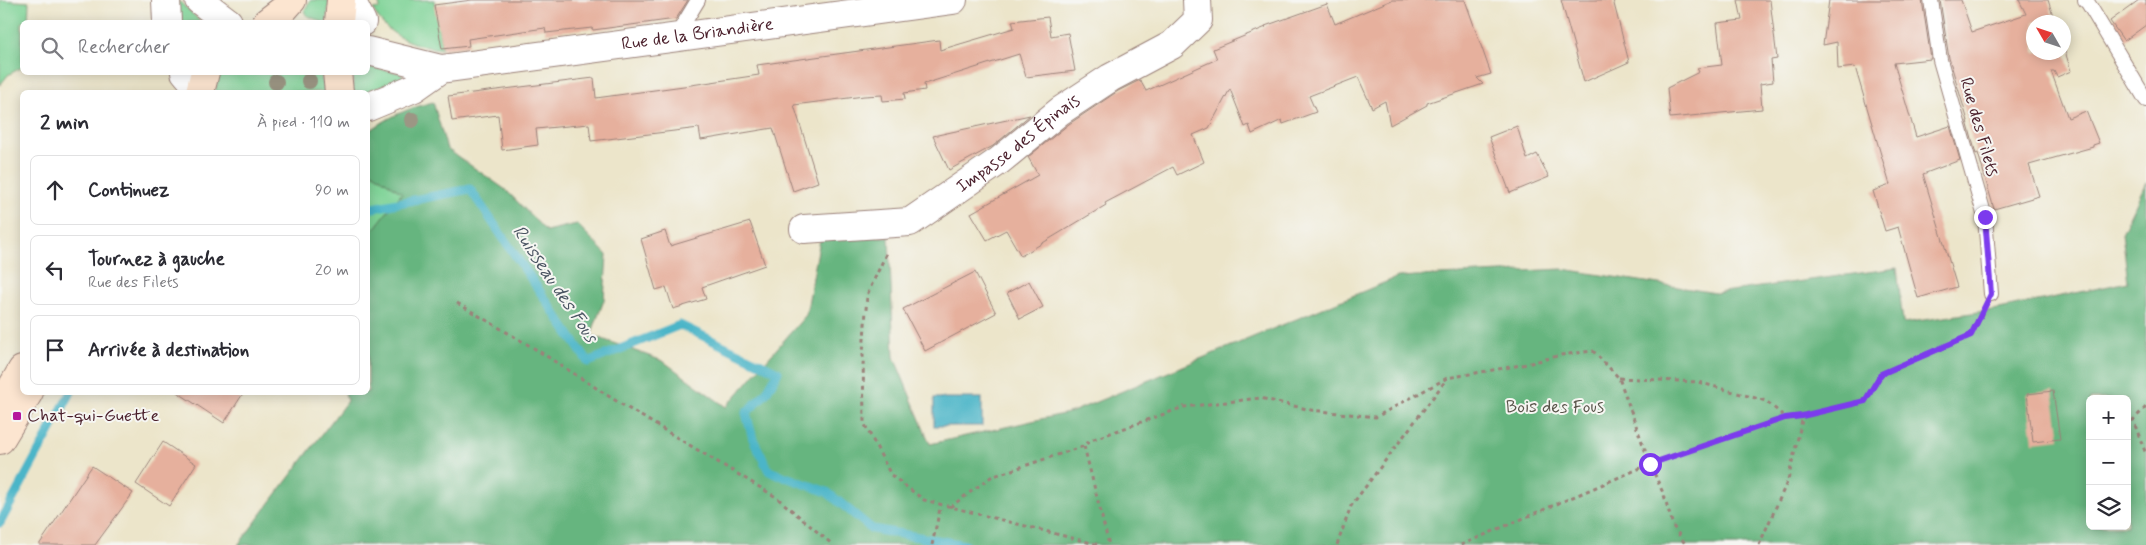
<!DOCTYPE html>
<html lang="fr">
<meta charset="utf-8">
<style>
body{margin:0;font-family:Mynerve,sans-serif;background:#f2f2f3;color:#2b2b33}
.controls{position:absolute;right:15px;bottom:15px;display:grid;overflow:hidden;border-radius:8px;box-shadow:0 2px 12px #0003}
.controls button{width:45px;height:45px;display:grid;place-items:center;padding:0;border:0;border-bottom:1px solid #e1e1e2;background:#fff;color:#2b2b33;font:25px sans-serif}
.compass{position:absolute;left:2026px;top:15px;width:45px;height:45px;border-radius:50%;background:#fff;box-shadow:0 2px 12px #0003;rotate:309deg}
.stop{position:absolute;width:15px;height:15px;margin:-11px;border:4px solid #7c3aed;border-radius:50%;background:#fff}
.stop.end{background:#7c3aed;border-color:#fff;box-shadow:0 1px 5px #0008}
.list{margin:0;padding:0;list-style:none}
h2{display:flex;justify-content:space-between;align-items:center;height:65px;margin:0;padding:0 20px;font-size:21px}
h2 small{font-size:16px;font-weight:400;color:#7c7c81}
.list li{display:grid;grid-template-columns:32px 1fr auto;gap:15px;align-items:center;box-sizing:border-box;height:70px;margin:0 10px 10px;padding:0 10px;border:1px solid #e1e1e2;border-radius:8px}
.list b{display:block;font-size:19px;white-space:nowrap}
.list p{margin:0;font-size:16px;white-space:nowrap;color:#7c7c81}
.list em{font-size:16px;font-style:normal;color:#7c7c81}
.icon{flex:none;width:28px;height:28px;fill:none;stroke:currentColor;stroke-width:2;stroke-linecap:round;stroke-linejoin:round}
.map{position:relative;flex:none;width:2146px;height:545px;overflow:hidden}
.search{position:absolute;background:#fff;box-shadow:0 2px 12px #0003;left:20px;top:20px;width:350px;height:55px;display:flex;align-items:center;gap:12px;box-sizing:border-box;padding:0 18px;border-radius:8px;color:#7c7c81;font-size:19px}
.panel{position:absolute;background:#fff;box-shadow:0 2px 12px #0003;left:20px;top:90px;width:350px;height:305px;border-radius:8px}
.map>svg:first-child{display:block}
</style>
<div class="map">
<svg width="2146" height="545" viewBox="0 0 2146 545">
<rect width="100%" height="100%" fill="#f6f6f2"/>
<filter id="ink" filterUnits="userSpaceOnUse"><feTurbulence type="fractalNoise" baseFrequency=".02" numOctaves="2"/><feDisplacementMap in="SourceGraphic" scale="10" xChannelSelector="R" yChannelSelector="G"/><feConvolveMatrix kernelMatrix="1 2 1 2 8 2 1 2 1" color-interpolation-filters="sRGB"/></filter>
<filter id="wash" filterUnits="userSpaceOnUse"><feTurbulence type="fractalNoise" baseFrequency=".0096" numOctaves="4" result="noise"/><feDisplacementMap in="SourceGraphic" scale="20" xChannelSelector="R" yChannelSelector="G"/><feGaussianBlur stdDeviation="1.12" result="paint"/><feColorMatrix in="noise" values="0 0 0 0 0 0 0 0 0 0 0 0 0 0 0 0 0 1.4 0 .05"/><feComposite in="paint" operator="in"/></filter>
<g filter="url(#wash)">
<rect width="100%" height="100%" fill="#ece5ca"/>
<g fill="#7ed396" stroke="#647960">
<path d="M 0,0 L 29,2 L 28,22 L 22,22 L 22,67 L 8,75 L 0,85 Z"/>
<path d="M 311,0 L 329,0 L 327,22 L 322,22 L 306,15 L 305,9 Z"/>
<path d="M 378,0 L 434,0 L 442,49 C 415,47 385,35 373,9 L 380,8 Z"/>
<path d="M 179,1 L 201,22 L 175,22 Z"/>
<path d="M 368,67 L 400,73 L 404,77 L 367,92 L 352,92 L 354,73 L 368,72 Z"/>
<path d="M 320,72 L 325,92 L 215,92 L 219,73 Z"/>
<path d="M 368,169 L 402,193 L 374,229 L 368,233 Z"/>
</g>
<path fill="#66b57f" stroke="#586a55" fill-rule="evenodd" d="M 433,102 L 447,149 L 506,190 L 546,231 L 577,224 L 607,255 L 604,300 L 591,335 L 663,361 L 726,407 L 806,315 L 821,234 L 889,237 L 894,357 L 930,444 L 1072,412 L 1398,277 L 1563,269 L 1716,293 L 1897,268 L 1903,323 L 1999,309 L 2128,282 L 2122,233 L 2146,182 L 2146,545 L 238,545 L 347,401 L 345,393 L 368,392 L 368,233 L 374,229 L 402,193 L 368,169 L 368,132 C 390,116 406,109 433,102 ZM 2090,399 L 2127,399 L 2127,526 L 2090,526 Z"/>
<rect fill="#4bb5c8" stroke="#4a6a7a" x="934" y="398" width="48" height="28"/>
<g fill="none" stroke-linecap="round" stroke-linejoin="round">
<g stroke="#4bb5c8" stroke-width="9">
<path d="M 368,209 L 470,189 L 588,362 L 680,325 L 778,372 L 766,393 L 746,413 L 753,439 L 769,471 L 827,492 L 872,529 L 965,545"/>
<path d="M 0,523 L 71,392"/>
</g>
</g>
<g id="blocks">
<g fill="#e6b09d">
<path d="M 472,0 L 688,0 L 676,19 L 593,30 L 592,28 L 546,33 L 545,28 L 468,39 L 469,46 L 442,49 L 434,5 Z"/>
<path d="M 1392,0 L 1465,0 L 1491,74 L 1477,78 L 1483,84 L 1427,103 L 1427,105 L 1390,125 L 1385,101 L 1372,108 L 1358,77 L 1309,96 L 1316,112 L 1283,124 L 1282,120 L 1252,134 L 1249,125 L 1245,127 L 1230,89 L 1209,128 L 1193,135 L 1204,162 L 1177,175 L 1173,167 L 1105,203 L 1106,205 L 1021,256 L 1006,230 L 987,240 L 971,213 L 1038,175 L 1028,157 L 1069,124 L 1118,91 L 1140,80 L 1146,91 L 1217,59 L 1213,49 L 1266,27 L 1265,26 L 1327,4 L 1335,24 Z"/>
<path d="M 1561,0 L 1613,0 L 1629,62 L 1584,82 Z"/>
<path d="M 1738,0 L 1770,0 L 1777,59 L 1771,60 L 1773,82 L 1760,84 L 1762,109 L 1670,118 L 1667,88 L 1699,72 L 1697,68 L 1722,65 L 1717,23 L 1742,20 Z"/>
<path d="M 1829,0 L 1922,0 L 1931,59 L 1894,63 L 1916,137 L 1950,126 L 1960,160 L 1923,174 L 1957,287 L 1918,298 L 1898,227 L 1885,231 L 1873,191 L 1890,185 L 1855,67 L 1838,69 L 1837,42 L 1823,45 Z"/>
<path d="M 1940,0 L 1961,0 L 1972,32 L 2026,14 L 2019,0 L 2048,0 L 2055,22 L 2034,22 L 2034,52 L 2064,52 L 2064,48 L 2071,71 L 2057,77 L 2054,71 L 2051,71 L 2068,118 L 2086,111 L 2099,143 L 2093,145 L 2093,147 L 2029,165 L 2039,196 L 1994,209 L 1978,153 L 1976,154 L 1967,121 L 1968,121 L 1949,58 Z"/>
<path d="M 2139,0 L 2146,0 L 2146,25 L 2124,41 L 2110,21 Z"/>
<path d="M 1048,17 L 1051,36 L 1068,33 L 1075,71 L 1026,77 L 1019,54 L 924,84 L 925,90 L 904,93 L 905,99 L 883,101 L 882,95 L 864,96 L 794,105 L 818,182 L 793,191 L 773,128 L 701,140 L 699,128 L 591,141 L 589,124 L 536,129 L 538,145 L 502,150 L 498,115 L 452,121 L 448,96 L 594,78 L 596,98 L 691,85 L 759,75 L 757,65 L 939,40 L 940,50 L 1014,28 L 1012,21 Z"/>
<path d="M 1030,115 L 993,146 L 949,170 L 933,136 Z"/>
<path d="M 1517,126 L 1527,159 L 1537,154 L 1549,177 L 1510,193 L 1489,137 Z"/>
<path d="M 750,222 L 765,265 L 702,287 L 706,299 L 673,309 L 666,287 L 656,290 L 641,239 L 665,231 L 670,246 Z"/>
<path d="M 975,272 L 996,313 L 925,351 L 903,309 Z"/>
<path d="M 1029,281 L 1043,307 L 1020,319 L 1007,293 Z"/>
<path d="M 2053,391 L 2060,439 L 2033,442 L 2027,394 Z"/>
<path d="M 177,392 L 244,392 L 224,423 Z"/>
<path d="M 163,442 L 196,464 L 169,506 L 136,484 Z"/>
<path d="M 92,466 L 133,493 L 95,545 L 39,545 Z"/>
</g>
</g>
</g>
<g filter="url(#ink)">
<use href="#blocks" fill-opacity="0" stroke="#9b827a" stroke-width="1"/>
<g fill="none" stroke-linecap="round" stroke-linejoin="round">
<g stroke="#9b827a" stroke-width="16">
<g id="service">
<path d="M 1931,0 L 1940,60 L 1985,217 L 1991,294"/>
<path d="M 2085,0 L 2088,3 L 2146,100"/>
<path d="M 675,38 L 698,0"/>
</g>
</g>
<g stroke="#9b827a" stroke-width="30">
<g id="minor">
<path d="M 166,0 L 167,22"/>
<path d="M 199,0 L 228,22"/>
<path d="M 185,72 L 200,90"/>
<path id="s1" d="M 804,229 L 910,222 L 999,161 L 1060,111 L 1110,78 L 1172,45 L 1198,20 L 1197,0"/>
</g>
</g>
<g stroke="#9b827a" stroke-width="30">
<g id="tertiary">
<path d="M 351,0 L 362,22"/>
<path id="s2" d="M 368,51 L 441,69 L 953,0"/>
<path d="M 368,107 L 414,88 L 441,69"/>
</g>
</g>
<g stroke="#9b827a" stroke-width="30">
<g id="secondary">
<path d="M 267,22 L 284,9 L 292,0"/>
<path d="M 339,22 L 341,0"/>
<path d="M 337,72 L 339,92"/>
<path d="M 200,92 L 205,72"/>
<path d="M 0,408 L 22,370"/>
<path d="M 0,440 L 29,392"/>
</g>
</g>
<g stroke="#9b827a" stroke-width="3" stroke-dasharray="4 4" stroke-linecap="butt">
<path d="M 886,254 L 867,295 L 863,354 L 864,423 L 891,475 L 924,500 L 1099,545"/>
<path d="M 457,303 L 537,350 L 621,404 L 776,497 L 833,545"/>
<path d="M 1619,378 L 1698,382 L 1766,401 L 1785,417"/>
<path d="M 2146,407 L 2133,420 L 2146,454"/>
<path d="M 1084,446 L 1109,545"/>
<path d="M 950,507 L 991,477 L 1084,446 L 1091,440 L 1184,407 L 1260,398 L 1311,410 L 1376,417 L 1447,378 L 1527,364 L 1561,355 L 1593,351 L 1619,378 L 1650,464 L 1785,418 L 1803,416 L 1865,401 L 1881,374 L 1971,335 L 1982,313"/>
<path d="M 932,545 L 941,504"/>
<path d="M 1337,545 L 1351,506 L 1446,380"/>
<path d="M 1461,545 L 1650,464 L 1664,495 L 1673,526 L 1686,545"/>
<path d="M 1759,545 L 1788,480 L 1803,416"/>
</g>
<use href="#service" stroke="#fff" stroke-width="14"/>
<use href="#minor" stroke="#fff" stroke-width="28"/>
<use href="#tertiary" stroke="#fff" stroke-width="28"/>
<use href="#secondary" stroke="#fce5d0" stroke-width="28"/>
</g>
<g fill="#9c9684">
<circle cx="309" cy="81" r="8"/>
<circle cx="276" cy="82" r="8"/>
<circle cx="412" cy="120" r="8"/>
</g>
</g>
<g fill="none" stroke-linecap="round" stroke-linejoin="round" filter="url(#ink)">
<path stroke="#7c3aed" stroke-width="6" d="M 1650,464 L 1785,418 L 1802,416 L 1865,401 L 1881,374 L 1971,335 L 1991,294 L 1985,217"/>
</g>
<rect fill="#b5179e" stroke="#f6f6f2" stroke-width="2" x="12" y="411" width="10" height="10" rx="2.5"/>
<g text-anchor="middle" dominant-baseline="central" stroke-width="4" stroke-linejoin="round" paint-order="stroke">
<g font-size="18" fill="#4a1f2b" stroke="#f6f6f2">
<text stroke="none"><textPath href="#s2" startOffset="334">Rue de la Briandière</textPath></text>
<text transform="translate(1979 127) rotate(74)">Rue des Filets</text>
<text stroke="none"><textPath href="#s1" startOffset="240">Impasse des Épinais</textPath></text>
</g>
<g font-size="18" fill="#5a554b" stroke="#f6f6f2">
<text x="1555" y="407">Bois des Fous</text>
</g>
<g font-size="18" fill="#4a1f2b" stroke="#f6f6f2" text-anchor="start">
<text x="27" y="416">Chat-qui-Guette</text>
</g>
<g font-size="19" font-style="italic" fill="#4a5462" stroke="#f6f6f2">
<text transform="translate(555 284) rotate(56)">Ruisseau des Fous</text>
</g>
</g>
</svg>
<div class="controls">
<button>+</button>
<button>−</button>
<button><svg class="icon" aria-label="layers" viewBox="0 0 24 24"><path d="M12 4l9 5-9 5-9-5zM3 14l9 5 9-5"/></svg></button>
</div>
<svg class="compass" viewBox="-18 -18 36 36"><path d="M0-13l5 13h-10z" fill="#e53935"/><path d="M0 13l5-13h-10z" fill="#7c7c81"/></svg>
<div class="stop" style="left:1650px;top:464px"></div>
<div class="stop end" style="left:1985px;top:217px"></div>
<div class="search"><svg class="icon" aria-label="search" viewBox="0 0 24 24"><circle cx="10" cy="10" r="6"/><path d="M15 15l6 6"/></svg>Rechercher</div>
<section class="panel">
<h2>2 min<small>À pied · 110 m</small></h2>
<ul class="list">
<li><svg class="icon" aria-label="ahead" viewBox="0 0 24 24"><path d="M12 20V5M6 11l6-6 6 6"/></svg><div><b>Continuez</b></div><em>90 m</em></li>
<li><svg class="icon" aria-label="left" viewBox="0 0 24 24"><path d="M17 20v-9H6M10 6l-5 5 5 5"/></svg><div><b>Tournez à gauche</b><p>Rue des Filets</p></div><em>20 m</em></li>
<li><svg class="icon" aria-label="arrive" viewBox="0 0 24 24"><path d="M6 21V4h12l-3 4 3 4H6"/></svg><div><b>Arrivée à destination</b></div></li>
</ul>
</section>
</div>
